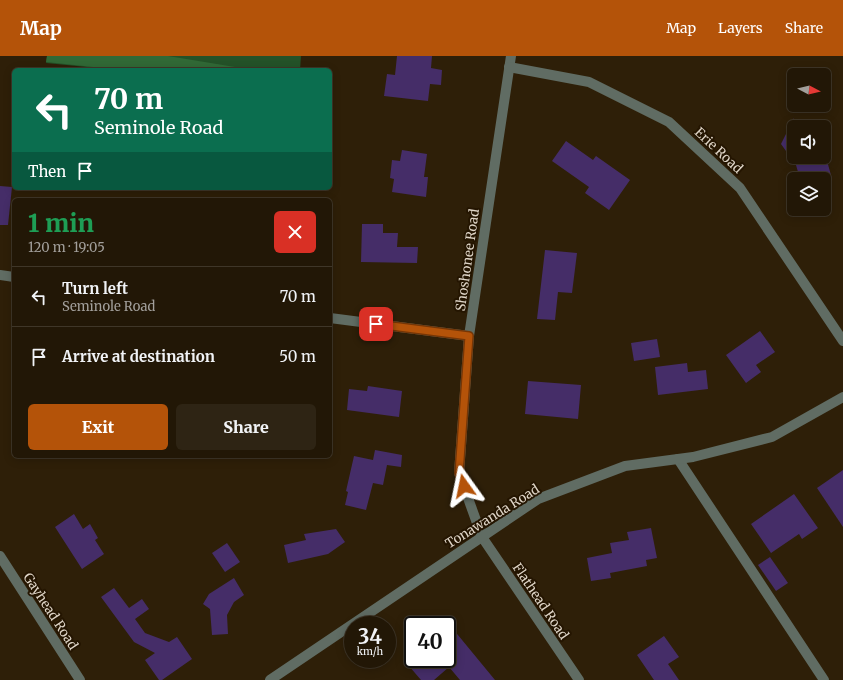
<!DOCTYPE html>
<html lang="en">
<head>
<meta charset="utf-8">
<style>
	body { margin:0; font-family:Merriweather,serif; background:#2e2414; color:#f1f3f6; height:100vh; display:flex; flex-direction:column; font-size:15px; white-space:nowrap }
	* { box-sizing:border-box; margin:0 }
	p { font-size:13px; color:#a29f9b }
	.icon { flex:none; width:22px; height:22px; fill:none; stroke:currentColor; stroke-width:2; stroke-linecap:round; stroke-linejoin:round }
	.map { position:relative; flex:1; overflow:hidden }
	.details { position:absolute; left:12px; top:142px; width:320px; height:260px; display:flex; flex-direction:column; background:#221706; border-radius:6px; box-shadow:0 2px 10px #0003,0 0 0 1px #3f3628 }
	.details>* { flex:none }
	.guide { position:absolute; left:12px; top:12px; width:320px; height:122px; border-radius:6px; box-shadow:0 2px 10px #0003,0 0 0 1px #3f3628; background:#0b6e4f; color:#fff; overflow:hidden }
	.needle { width:26px; rotate:97deg }
	.controls { position:absolute; left:787px; top:12px; display:grid; gap:8px }
	.controls a { display:grid; place-items:center; width:44px; height:44px; border-radius:6px; background:#221706; box-shadow:0 2px 10px #0003,0 0 0 1px #3f3628; font-size:20px }
	.speed { position:absolute; left:344px; top:560px; display:flex; gap:8px; font-size:20px; font-weight:700; text-align:center }
	.speed>* { display:grid; place-content:center; width:52px; height:52px; border-radius:50%; background:#221706; box-shadow:0 2px 10px #0003,0 0 0 1px #3f3628; line-height:1 }
	.speed small { font-size:10px; font-weight:400 }
	.speed .limit { border:2px solid #111; border-radius:6px; background:#fff; color:#111 }
	.pin { position:absolute; display:grid; place-items:center; width:34px; height:34px; color:#fff; margin:-17px; border-radius:8px; box-shadow:0 2px 6px #0006 }
	.me { position:absolute; width:44px; margin:-22px; rotate:348deg; stroke-linejoin:round; filter:drop-shadow(0 0 3px #0008) }
	.turn { display:flex; align-items:center; gap:14px; height:84px; padding:0 16px; font-size:18px }
	.turn .icon { width:52px; height:52px; stroke-width:2.5 }
	.turn b { display:block; font-size:28px; line-height:34px }
	.then { display:flex; align-items:center; height:38px; padding:0 16px; background:#0003; gap:8px; font-size:15px }
	.round { display:grid; place-items:center; flex:none; width:42px; height:42px; border-radius:6px; background:#2e2414 }
	.head { display:flex; align-items:center; justify-content:space-between; height:68px; padding:0 16px }
	h1 { font-size:24px; font-weight:800; line-height:30px; color:#1e9e55 }
	.button { display:flex; gap:8px; margin-top:auto; padding:8px 16px }
	.button a { flex:1; height:46px; border-radius:6px; background:#b45309; color:#fff; font-size:16px; font-weight:800; line-height:46px; text-align:center }
	.button a+a { background:#2e2414; color:#f1f3f6 }
	ul { padding:0; list-style:none }
	li { display:flex; align-items:center; gap:12px; height:60px; padding:0 16px; border-top:1px solid #3f3628 }
	li div { flex:1 }
	li b { display:block; font-size:15px }
	li em { font-style:normal }
	header { display:flex; align-items:center; gap:24px; box-sizing:border-box; height:56px; padding:0 20px; background:#b45309; color:#fff }
	header strong { font-size:19px }
	nav { display:flex; gap:22px; margin-inline-start:auto; font-size:14px }
	.map>svg:first-child { display:block }
	.green { fill:#245228 }
	.forest { fill:#316936 }
	.building { fill:#452d68 }
	.lines { fill:none; stroke-linecap:round; stroke-linejoin:round }
	.minor { stroke:#606c63; stroke-width:10 }
	.route-casing { stroke:#753606; stroke-width:10 }
	.route { stroke:#b45309; stroke-width:7 }
	.labels { text-anchor:middle; stroke-width:4; stroke-linejoin:round; paint-order:stroke }
	.street-label { font-size:13px; fill:#dfd5c7; stroke:#241501 }
</style>
</head>
<body>
<header>
<strong>Map</strong>
<nav><a>Map</a><a>Layers</a><a>Share</a></nav>
</header>
<div class="map">
<svg width="843" height="624" viewBox="0 0 843 624">
	<rect width="100%" height="100%" fill="#2e1f08"/>
	<path class="green" d="M47,0h254l-1,14h-183l-71,-7z"/>
	<path class="forest" d="M47,0h121l67,11 -1,3h-113l-75,-8z"/>
	<g class="building">
		<path d="M397,0h35l-1,12 11,2 -1,15 -11,-1 -2,17 -44,-5 3,-22 8,1z"/>
		<path d="M794,62v39h32l6,22h-32l-4,-14 -15,-21z"/>
		<path d="M566,85l27,19 3,-4 34,24 -21,30 -24,-17 4,-6 -37,-26z"/>
		<path d="M402,94l25,4 -3,23h4l-2,20 -34,-5 2,-13 -4,-1 2,-18 8,1z"/>
		<path d="M0,130l12,1 -4,38h-8z"/>
		<path d="M362,168h21v9h15l-1,14h21l-1,16 -56,-1z"/>
		<path d="M545,194l32,3 -5,40 -14,-1 -3,28 -18,-1z"/>
		<path d="M760,275l15,21 -19,13 5,7 -15,11 -20,-28z"/>
		<path d="M657,283l3,18 -26,4 -3,-18z"/>
		<path d="M687,307l1,9 18,-2 2,19 -50,6 -3,-28z"/>
		<path d="M528,325l53,4 -3,34 -53,-5z"/>
		<path d="M368,330l34,5 -3,26 -52,-7 2,-21 18,2z"/>
		<path d="M375,394l27,5 -1,12 -14,-2 -4,20 -10,-2 -7,27 -21,-5 3,-13 -2,-1 8,-35 19,4z"/>
		<path d="M843,414v57l-26,-39z"/>
		<path d="M794,438l24,34 -16,11 -3,-5 -28,19 -20,-29z"/>
		<path d="M74,458l9,15 7,-5 8,14 -3,2 9,14 -22,15 -27,-42z"/>
		<path d="M651,472l6,30 -11,2 1,6 -37,7 1,5 -20,3 -4,-23 25,-5 -2,-10 19,-3 -2,-8z"/>
		<path d="M336,473l9,13 -17,12 -40,9 -4,-18 22,-5 -2,-6z"/>
		<path d="M227,487l13,19 -15,10 -13,-19z"/>
		<path d="M770,501l18,26 -12,8 -18,-26z"/>
		<path d="M234,522l10,17 -10,7 -7,13 1,19 -16,1 -2,-26 -7,-5 6,-10z"/>
		<path d="M114,532l15,20 13,-9 7,10 -14,10 10,14 24,9 8,-5 15,22 -30,21h-3l-14,-20 10,-7 -21,-11 -33,-45z"/>
		<path d="M453,573l42,51h-35l-11,-13 -15,13h-13l-12,-14 8,-7h30v-25z"/>
		<path d="M664,580l15,21 -11,7 11,16h-25l-17,-25z"/>
	</g>
	<g class="lines">
		<g class="minor">
			<path d="M511,0l-42,280 -10,137 23,64 97,143"/>
			<path d="M509,11l80,15 80,40 71,66 103,153"/>
			<path d="M0,219l14,2"/>
			<path d="M330,262l139,18"/>
			<path d="M678,403l146,221"/>
			<path d="M0,500l80,124"/>
			<path d="M270,624l268,-181 87,-33 68,-9 79,-20 71,-40"/>
		</g>
	</g>
	<g class="lines">
		<g class="route-casing">
			<path id="route" d="M376,268l93,12 -10,137 5,13"/>
		</g>
		<use href="#route" class="route"/>
	</g>
	<g class="labels">
		<g class="street-label">
			<text transform="translate(719 94) rotate(43)" y="5">Erie Road</text>
			<text transform="translate(467 204) rotate(-82)" y="5">Shoshonee Road</text>
			<text transform="translate(492 460) rotate(-32)" y="5">Tonawanda Road</text>
			<text transform="translate(541 545) rotate(56)" y="5">Flathead Road</text>
			<text transform="translate(51 555) rotate(57)" y="5">Gayhead Road</text>
		</g>
	</g>
</svg>
<div class="controls">
<a><svg class="needle" viewBox="-14 -14 28 28"><path d="M0-13l5 13h-10z" fill="#e53935"/><path d="M0 13l5-13h-10z" fill="#a29f9b"/></svg></a>
<a><svg class="icon" aria-label="sound" viewBox="0 0 24 24"><path d="M4 9h4l5-4v14l-5-4H4zM17 9q2 3 0 6"/></svg></a>
<a><svg class="icon" aria-label="layers" viewBox="0 0 24 24"><path d="M12 4l9 5-9 5-9-5zM3 14l9 5 9-5"/></svg></a>
</div>
<div class="speed"><div>34<small>km/h</small></div><div class="limit">40</div></div>
<div class="pin" style="left:376px;top:268px;background:#d93025"><svg class="icon" aria-label="arrive" viewBox="0 0 24 24"><path d="M6 21V4h12l-3 4 3 4H6"/></svg></div>
<svg class="me" style="left:464px;top:430px" viewBox="-20 -20 40 40"><path d="M0-17L14 15 0 8-14 15z" fill="#b45309" stroke="#fff" stroke-width="4"/></svg>
<div class="guide">
<div class="turn"><svg class="icon" aria-label="left" viewBox="0 0 24 24"><path d="M17 20v-9H6M10 6l-5 5 5 5"/></svg><div><b>70 m</b>Seminole Road</div></div>
<div class="then">Then<svg class="icon" aria-label="arrive" viewBox="0 0 24 24"><path d="M6 21V4h12l-3 4 3 4H6"/></svg></div>
</div>
<section class="details">
<div class="head"><div><h1>1 min</h1><p>120 m · 19:05</p></div><a class="round" style="background:#d93025;color:#fff"><svg class="icon" aria-label="close" viewBox="0 0 24 24"><path d="M6 6l12 12M18 6L6 18"/></svg></a></div>
<ul>
<li><svg class="icon" aria-label="left" viewBox="0 0 24 24"><path d="M17 20v-9H6M10 6l-5 5 5 5"/></svg><div><b>Turn left</b><p>Seminole Road</p></div><em>70 m</em></li>
<li><svg class="icon" aria-label="arrive" viewBox="0 0 24 24"><path d="M6 21V4h12l-3 4 3 4H6"/></svg><div><b>Arrive at destination</b></div><em>50 m</em></li>
</ul>
<div class="button"><a>Exit</a><a>Share</a></div>
</section>
</div>
</body>
</html>
